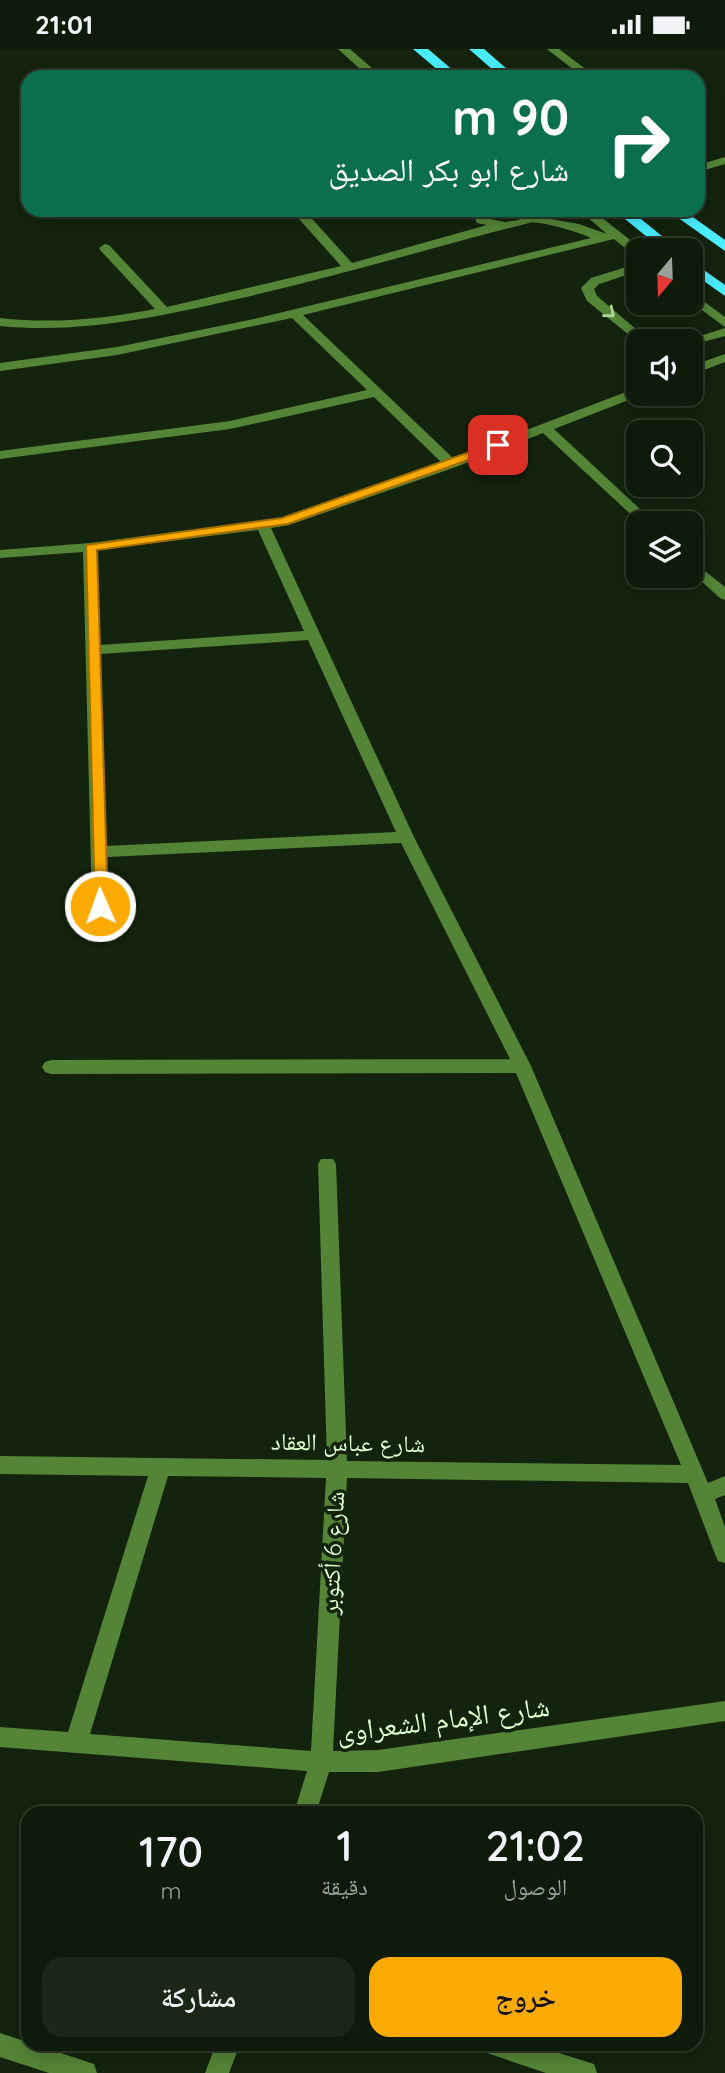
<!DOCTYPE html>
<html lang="ar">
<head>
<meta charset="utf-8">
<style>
	body { margin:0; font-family:Quicksand,"Noto Naskh Arabic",sans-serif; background:#1c2718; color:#f1f3f6; direction:rtl; height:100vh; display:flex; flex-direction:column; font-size:26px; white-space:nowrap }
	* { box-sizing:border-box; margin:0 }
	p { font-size:23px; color:#9ba19c }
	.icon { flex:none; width:38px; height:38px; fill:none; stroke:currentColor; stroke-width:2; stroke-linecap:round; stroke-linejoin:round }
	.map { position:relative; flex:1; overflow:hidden; direction:ltr }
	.side { position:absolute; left:21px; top:1757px; width:682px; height:245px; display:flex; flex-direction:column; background:#0e1a0a; border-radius:21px; box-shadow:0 4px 18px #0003,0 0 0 2px #2e382b; direction:rtl }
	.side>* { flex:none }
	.banner { position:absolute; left:21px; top:21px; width:684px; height:147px; border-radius:21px; box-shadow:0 4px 18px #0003,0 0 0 2px #2e382b; direction:rtl; background:#0b6e4f; color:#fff; overflow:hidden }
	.needle { width:46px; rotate:199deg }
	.controls { position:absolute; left:626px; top:189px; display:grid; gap:14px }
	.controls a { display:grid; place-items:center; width:77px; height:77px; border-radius:14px; background:#0e1a0a; box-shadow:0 4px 18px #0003,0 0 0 2px #2e382b; font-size:35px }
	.pin { position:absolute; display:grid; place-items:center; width:60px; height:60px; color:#fff; margin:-30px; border-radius:14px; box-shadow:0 4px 10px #0006 }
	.me { position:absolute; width:77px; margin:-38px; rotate:358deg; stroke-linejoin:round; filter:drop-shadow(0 0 5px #0008) }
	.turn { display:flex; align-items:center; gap:24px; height:147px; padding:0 21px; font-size:32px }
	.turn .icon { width:91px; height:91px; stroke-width:2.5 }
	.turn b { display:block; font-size:49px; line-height:60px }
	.eta { display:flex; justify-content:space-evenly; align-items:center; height:119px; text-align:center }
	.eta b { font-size:42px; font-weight:600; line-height:49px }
	.action { display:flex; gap:14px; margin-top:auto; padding:14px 21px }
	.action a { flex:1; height:80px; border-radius:21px; background:#faaa00; color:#111; font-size:28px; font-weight:600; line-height:80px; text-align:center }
	.action a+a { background:#1c2718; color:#f1f3f6 }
	.status { display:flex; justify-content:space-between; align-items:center; height:49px; padding:0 35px; background:#0e1a0a; direction:ltr }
	.status svg { height:19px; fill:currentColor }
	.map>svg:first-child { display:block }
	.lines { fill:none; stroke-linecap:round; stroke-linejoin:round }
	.minor { fill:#548436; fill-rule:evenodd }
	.highway { fill:#4aedff; fill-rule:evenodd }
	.oneway { stroke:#aed499 }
	.route { fill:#faaa00; stroke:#a26e00; stroke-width:2 }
	.labels { text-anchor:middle; stroke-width:7; stroke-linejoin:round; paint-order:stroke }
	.street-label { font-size:24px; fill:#deffcf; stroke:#13230d }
	.near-street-label { font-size:28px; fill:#deffcf; stroke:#13230d }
</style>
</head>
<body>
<div class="status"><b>21:01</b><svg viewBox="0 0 49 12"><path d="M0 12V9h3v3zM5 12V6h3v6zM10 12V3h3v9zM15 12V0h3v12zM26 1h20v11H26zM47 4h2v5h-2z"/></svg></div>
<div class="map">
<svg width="725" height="2024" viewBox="0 0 725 2024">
	<rect width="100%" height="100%" fill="#13230d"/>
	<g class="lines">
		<g class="minor">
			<path d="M338,0h12l32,28h-13z"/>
			<path d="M547,0h12l37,28h-13z"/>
			<path d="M725,108v7l-27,8v-7z"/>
			<path d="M291,161h13l48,53 135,-38 -10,-2 -6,-13h12l3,8 19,4 14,-2 7,-10h10l-3,6 46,8 28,10 -28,-24h13l51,40h-4v7l-4,-1 -21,-17 -311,76 150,143 186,-71v7h5l-90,35 101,94h-15l-97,-90 -87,34 -167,58 -18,3 143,309 117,229 177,417 17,-7v19l-10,4 10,28v36l-7,-2 -3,-7 -27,-71 -341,-5 -14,273 45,-1 347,-49v20l-347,51h-49l-13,41h-22l13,-42 -307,-24v-20l68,5 80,-256 -148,-2v-18l327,4 -9,-296 3,-5h12l3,5 11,297 334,4 -165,-392 -465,1 -6,-2 -3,-5 3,-5 6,-2 459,-1 -109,-216 -294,14 1,49 -2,4h-12l-2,-4 -9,-354 -83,6v-8l90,-7 192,-25 160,-55 -68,-66 -144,32 -230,30v-8l230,-30 137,-31 -75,-72 -175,37 -117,16v-8l117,-16 137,-28 337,-81c-10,-5 -52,-18 -62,-15 -95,24 -194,54 -292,76 -79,18 -156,35 -237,27v-8c53,6 103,1 155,-9l-54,-58 -2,-3 6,-4 4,1 58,62 174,-41zM258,481l46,101 -204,14 -3,-95zM308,591l88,192 -290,14 -6,-192zM168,1427l158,2 -15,273 -221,-17z"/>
			<path d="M639,214v8l-40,13 -5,5 3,7 53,45 -11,2 -52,-42 -6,-13 10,-10z"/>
			<path d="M691,243l34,25v10l-34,-25z"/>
			<path d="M725,279v8l-34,9v-4h-6z"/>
			<path d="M725,305v8l-34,13v-9z"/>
			<path d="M691,511l34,27v13l-5,-2 -29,-26z"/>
			<path d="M0,1984l85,28 9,3 3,9h-48l-49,-16z"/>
			<path d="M216,1995h24l-11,29h-24z"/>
			<path d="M480,1995h50l64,20 3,9h-51l-62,-21z"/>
		</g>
		<g class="highway">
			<path d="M413,0h15l33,28h-15z"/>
			<path d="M469,0h15l32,28h-15z"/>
			<path d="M614,161h16l49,40h-16z"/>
			<path d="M667,161h16l42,30v11z"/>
			<path d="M691,212l34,24v11l-34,-24z"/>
		</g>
	</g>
	<defs><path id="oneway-chevron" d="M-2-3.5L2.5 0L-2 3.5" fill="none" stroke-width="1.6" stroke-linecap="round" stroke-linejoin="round" transform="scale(1.75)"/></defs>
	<use class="oneway" href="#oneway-chevron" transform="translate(610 264) rotate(39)"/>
	<path class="route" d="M498,393l4,1v5l-214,76 -191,26 11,356 -8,5 -5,-2 -9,-364 196,-27z"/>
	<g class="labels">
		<g class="street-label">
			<text transform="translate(348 1394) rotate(1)" y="8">شارع عباس العقاد</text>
			<text transform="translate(333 1504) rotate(-87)" y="8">شارع 6 أكتوبر</text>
		</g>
		<g class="near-street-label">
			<text transform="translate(443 1670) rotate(-7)" y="10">شارع الإمام الشعراوى</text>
		</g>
	</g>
</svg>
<div class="controls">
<a><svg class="needle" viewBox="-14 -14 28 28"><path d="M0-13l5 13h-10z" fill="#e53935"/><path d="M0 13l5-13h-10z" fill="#9ba19c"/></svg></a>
<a><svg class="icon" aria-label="sound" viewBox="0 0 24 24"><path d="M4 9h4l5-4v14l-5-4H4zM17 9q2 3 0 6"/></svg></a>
<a><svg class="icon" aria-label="search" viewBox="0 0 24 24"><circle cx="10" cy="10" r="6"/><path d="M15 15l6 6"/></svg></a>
<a><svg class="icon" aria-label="layers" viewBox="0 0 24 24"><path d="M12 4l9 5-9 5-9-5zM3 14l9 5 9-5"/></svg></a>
</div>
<div class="pin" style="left:498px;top:396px;background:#d93025"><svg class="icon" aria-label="arrive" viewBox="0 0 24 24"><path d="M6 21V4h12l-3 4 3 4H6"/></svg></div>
<svg class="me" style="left:100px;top:857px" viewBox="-20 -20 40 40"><circle r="17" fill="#faaa00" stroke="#fff" stroke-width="3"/><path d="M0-11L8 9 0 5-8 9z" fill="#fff"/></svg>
<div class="banner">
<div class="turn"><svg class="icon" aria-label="right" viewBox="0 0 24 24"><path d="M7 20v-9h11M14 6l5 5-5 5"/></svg><div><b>90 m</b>شارع ابو بكر الصديق</div></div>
</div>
<section class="side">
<div class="eta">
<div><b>21:02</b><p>الوصول</p></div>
<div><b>1</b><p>دقيقة</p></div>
<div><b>170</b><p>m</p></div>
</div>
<div class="action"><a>خروج</a><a>مشاركة</a></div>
</section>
</div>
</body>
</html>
